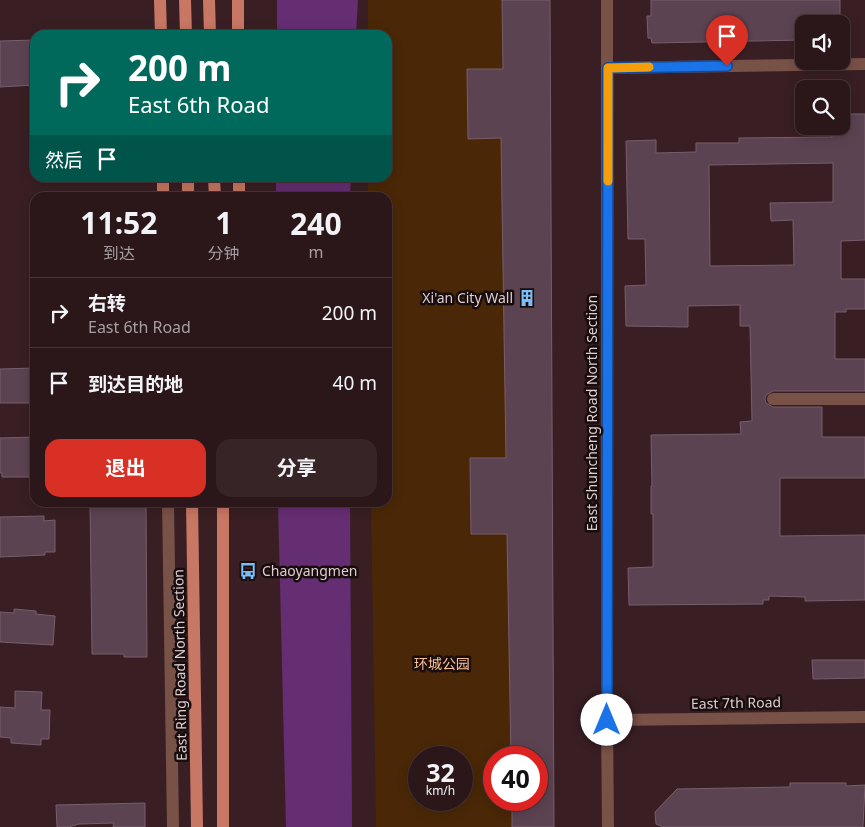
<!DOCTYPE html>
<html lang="zh">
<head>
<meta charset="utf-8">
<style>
	body { margin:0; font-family:"Noto Sans","Noto Sans SC",sans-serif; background:#372427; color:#f1f3f6; height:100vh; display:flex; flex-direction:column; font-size:19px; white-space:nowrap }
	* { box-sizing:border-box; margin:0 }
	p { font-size:16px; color:#a69fa2 }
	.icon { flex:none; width:28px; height:28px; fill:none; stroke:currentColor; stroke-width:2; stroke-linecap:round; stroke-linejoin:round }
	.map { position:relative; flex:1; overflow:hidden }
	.side { position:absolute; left:30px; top:192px; width:362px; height:315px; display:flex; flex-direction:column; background:#2b171a; border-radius:15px; box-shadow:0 2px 12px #0003,0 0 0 1px #473639 }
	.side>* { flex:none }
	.banner { position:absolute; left:30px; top:30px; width:362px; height:152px; border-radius:15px; box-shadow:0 2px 12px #0003,0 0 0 1px #473639; background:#00695c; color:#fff; overflow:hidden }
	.controls { position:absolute; left:795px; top:15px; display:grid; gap:10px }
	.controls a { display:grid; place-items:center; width:55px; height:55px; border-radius:10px; background:#2b171a; box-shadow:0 2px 12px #0003,0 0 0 1px #473639; font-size:25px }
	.speed { position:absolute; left:408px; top:746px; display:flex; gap:10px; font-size:25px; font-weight:700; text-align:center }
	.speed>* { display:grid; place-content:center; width:65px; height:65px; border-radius:50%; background:#2b171a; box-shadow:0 2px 12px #0003,0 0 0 1px #473639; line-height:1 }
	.speed small { font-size:12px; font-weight:400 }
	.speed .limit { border:8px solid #d22; background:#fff; color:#111 }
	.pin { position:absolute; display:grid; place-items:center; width:42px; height:42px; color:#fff; margin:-51px -21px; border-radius:50% 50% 50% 0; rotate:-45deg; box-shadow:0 0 5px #0007 }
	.pin .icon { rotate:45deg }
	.me { position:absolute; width:55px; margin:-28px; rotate:0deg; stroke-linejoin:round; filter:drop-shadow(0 0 4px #0008) }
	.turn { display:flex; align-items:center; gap:18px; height:105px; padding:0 15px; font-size:22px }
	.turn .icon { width:65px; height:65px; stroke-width:2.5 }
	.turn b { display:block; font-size:35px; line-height:42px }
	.then { display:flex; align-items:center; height:48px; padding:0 15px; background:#0003; gap:10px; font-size:19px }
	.eta { display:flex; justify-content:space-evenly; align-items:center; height:85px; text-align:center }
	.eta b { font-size:30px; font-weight:700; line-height:35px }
	.cta { display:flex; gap:10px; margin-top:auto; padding:10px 15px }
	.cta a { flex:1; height:58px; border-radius:15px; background:#d93025; color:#fff; font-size:20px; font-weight:700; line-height:58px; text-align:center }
	.cta a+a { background:#372427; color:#f1f3f6 }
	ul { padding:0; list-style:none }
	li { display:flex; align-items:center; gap:15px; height:70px; padding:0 15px; border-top:1px solid #473639 }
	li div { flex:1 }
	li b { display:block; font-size:19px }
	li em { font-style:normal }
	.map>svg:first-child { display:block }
	.green { fill:#4a2807; fill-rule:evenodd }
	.water { fill:#662e72 }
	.building { fill:#5c4351; stroke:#785e6c; fill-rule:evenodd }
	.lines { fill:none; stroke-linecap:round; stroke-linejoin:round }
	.minor { stroke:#785147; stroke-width:12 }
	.major { stroke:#c77763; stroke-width:12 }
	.route-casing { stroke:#114b97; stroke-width:12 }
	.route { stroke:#1a73e8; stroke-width:9 }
	.slow { stroke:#f59e0b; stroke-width:9 }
	.labels { text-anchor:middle; stroke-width:5; stroke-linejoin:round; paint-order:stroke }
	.poi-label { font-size:14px; fill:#dfcdcf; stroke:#180d0e; text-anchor:end }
	.street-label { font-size:14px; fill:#dfcdcf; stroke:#180d0e }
	.park-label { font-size:14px; fill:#fabe8f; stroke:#180d0e }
</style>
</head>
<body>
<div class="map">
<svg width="865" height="827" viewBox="0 0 865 827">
	<rect width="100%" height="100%" fill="#391f23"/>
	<path class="green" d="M368,0h134l1,69 -36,1 1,68h33l5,320 -36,1 1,75h36l4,223 -17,1v42h18v27h-136l-5,-324 17,-1v-304h-20v-20h20v-143h-20zM419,758h42v42h-42z"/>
	<g class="water">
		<path d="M277,0h81l-2,35h-79z"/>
		<path d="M276,178h75l-1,19h-74z"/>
		<path d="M278,503h72l2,324h-66z"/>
	</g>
	<g class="building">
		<path d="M502,0h48l4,827h-42v-27h24v-42h-25l-4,-224h-36l-1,-76h36l-5,-320 -33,1 -1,-70h36z"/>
		<path d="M651,0h189v24h-36v16l-152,3 -1,-5h-3l-1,-22h4z"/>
		<path d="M35,40v45l-35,2v-46z"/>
		<path d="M841,114h24v126l-24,1v38h24v30h-19v3h-11v47h30v32h-92l-7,4 -1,4 1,4 7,4h49v30h43v41h-85v58l85,-1v65l-60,1v-4l-36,-1v4h-6v4l-134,1 -1,-37 25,-1v-53h-2v-28h1l-1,-51 90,-1 -1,-12 12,-1 -2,-95h-10v-21l-52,1v21l-62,-1 -1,-40 21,-1 -1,-46h-17l-2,-98 30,-1v13l40,-1v-9h43v-5l93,-1v-11h9zM833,163v39l-63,1 1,18 22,-1 1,45 -84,1 -1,-101z"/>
		<path d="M35,368v35h-35v-34z"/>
		<path d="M35,437v40h-33v-4h-2v-35z"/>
		<path d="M90,502h56l1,155h-23v-3h-32z"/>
		<path d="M44,516v5l11,-1v32h-10v3l-45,2v-40z"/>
		<path d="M14,609l22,2v3l19,2 -2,29 -53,-3v-30l14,1z"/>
		<path d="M812,660h53v18l-52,1z"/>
		<path d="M15,691l27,1 -1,18h9l-1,29h-8v6l-30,-2v-5l-11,-1v-30l15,1z"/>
		<path d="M790,783h56v3l19,-1 -2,42h-200l-7,-3 -1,-12 22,-23 113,-2z"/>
		<path d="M145,803v24h-32l1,-4 -35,1 -10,3h-12l-1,-22z"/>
	</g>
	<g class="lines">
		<g class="minor">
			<path d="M607,0v720l1,107"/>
			<path d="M608,68l257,-4"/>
			<path d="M773,399h92"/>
			<path d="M168,502l5,325"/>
			<path d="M607,720l258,-3"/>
		</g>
		<g class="major">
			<path d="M160,0l1,35"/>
			<path d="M185,0l1,35"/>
			<path d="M209,0l1,35"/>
			<path d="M238,0v35"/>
			<path d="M163,178v20"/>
			<path d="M188,178v20"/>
			<path d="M214,178l1,20"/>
			<path d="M239,178v20"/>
			<path d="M192,502l5,325"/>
			<path d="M223,502v325"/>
		</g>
	</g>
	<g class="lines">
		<g class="route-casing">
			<path id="route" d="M607,720l1,-652 119,-2"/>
		</g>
		<use href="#route" class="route"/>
		<path class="slow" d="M608,181v-113l41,-1"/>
	</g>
	<defs>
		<g id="building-bare" transform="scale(1.35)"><path d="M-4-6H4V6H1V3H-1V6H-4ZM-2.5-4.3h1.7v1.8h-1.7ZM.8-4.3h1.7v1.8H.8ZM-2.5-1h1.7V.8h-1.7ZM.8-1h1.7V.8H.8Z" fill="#7abef8" stroke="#180d0e" stroke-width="2.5" paint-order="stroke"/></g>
		<g id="bus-bare" transform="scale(1.35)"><path d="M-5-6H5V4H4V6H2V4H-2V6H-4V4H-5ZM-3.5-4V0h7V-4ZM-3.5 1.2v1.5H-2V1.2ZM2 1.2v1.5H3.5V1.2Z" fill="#7abef8" stroke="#180d0e" stroke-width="2.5" paint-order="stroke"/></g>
	</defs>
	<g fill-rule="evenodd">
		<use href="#building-bare" x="527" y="298"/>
		<use href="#bus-bare" x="248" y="571"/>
	</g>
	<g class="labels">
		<g class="poi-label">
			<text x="513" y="303">Xi'an City Wall</text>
			<text x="262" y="576" text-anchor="start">Chaoyangmen</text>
		</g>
		<g class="street-label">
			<text transform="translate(592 413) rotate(-90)" y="5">East Shuncheng Road North Section</text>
			<text transform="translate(180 665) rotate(-91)" y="5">East Ring Road North Section</text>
			<text transform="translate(736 703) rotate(-1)" y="5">East 7th Road</text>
		</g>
		<g class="park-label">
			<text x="442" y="669">环城公园</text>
		</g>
	</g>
</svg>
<div class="controls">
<a><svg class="icon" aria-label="sound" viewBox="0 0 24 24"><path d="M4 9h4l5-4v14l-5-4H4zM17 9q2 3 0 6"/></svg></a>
<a><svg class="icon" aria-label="search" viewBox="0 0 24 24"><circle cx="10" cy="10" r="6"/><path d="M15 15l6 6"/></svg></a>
</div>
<div class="speed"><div>32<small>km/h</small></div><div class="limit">40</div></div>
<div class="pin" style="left:727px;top:66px;background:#d93025"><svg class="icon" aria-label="arrive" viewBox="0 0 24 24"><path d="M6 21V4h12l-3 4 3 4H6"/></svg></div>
<svg class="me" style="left:607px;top:720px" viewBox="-20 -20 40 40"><circle r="19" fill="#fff"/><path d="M0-13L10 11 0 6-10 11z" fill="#1a73e8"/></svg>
<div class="banner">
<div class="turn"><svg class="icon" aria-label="right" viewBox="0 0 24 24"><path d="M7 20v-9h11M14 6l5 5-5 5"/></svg><div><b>200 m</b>East 6th Road</div></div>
<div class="then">然后<svg class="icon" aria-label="arrive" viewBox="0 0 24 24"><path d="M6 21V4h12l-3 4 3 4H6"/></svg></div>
</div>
<section class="side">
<div class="eta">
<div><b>11:52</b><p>到达</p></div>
<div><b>1</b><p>分钟</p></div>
<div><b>240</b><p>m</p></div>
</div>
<ul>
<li><svg class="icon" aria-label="right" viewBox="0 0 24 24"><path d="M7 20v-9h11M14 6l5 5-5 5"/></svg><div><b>右转</b><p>East 6th Road</p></div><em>200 m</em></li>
<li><svg class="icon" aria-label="arrive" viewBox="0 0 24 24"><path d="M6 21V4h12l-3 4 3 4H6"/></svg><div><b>到达目的地</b></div><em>40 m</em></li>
</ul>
<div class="cta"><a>退出</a><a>分享</a></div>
</section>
</div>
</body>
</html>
